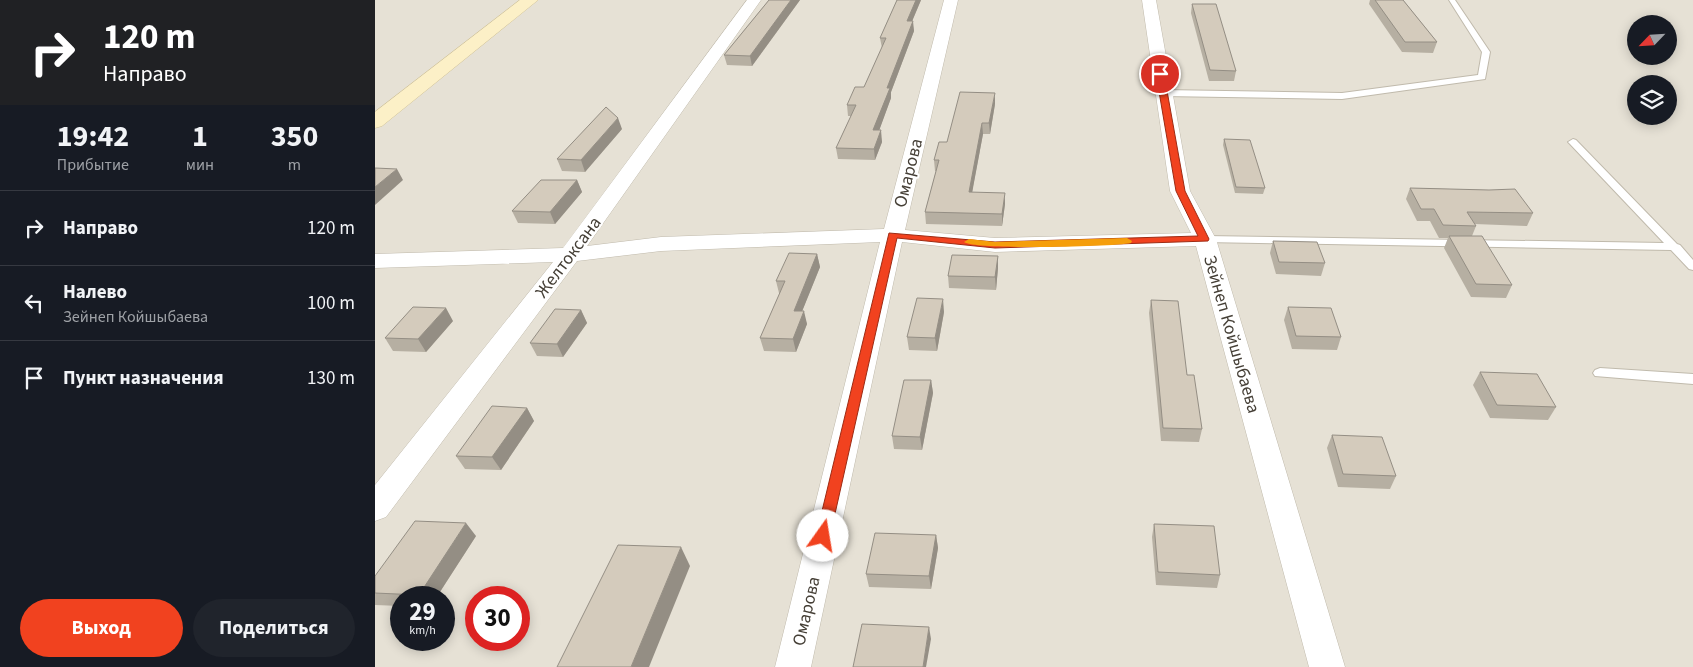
<!DOCTYPE html>
<html lang="ru">
<head>
<meta charset="utf-8">
<style>
	body { margin:0; font-family:"Source Sans 3",sans-serif; background:#20242c; color:#f1f3f6; height:100vh; display:flex; flex-direction:column; font-size:19px; white-space:nowrap }
	* { box-sizing:border-box; margin:0 }
	p { font-size:16px; color:#9ea1a6 }
	.icon { flex:none; width:28px; height:28px; fill:none; stroke:currentColor; stroke-width:2; stroke-linecap:round; stroke-linejoin:round }
	.map { position:relative; flex:1; overflow:hidden }
	.panel { display:flex; flex-direction:column; background:#171b24; width:375px }
	.panel>* { flex:none }
	.banner { background:#202124; color:#fff; overflow:hidden }
	.needle { width:32px; rotate:245deg }
	.buttons { position:absolute; left:1252px; top:15px; display:grid; gap:10px }
	.buttons a { display:grid; place-items:center; width:50px; height:50px; border-radius:50%; background:#171b24; box-shadow:0 2px 12px #0003; font-size:25px }
	.speed { position:absolute; left:15px; top:586px; display:flex; gap:10px; font-size:25px; font-weight:700; text-align:center }
	.speed>* { display:grid; place-content:center; width:65px; height:65px; border-radius:50%; background:#171b24; box-shadow:0 2px 12px #0003; line-height:1 }
	.speed small { font-size:12px; font-weight:400 }
	.speed .limit { border:8px solid #d22; background:#fff; color:#111 }
	.pin { position:absolute; display:grid; place-items:center; width:42px; height:42px; color:#fff; margin:-21px; border:2px solid #fff; border-radius:50%; box-shadow:0 1px 5px #0007 }
	.me { position:absolute; width:55px; margin:-28px; rotate:13deg; stroke-linejoin:round; filter:drop-shadow(0 0 4px #0008) }
	.turn { display:flex; align-items:center; gap:18px; height:105px; padding:0 20px; font-size:22px }
	.turn .icon { width:65px; height:65px; stroke-width:2.5 }
	.turn b { display:block; font-size:35px; line-height:42px }
	.eta { display:flex; justify-content:space-evenly; align-items:center; height:85px; text-align:center }
	.eta b { font-size:30px; font-weight:700; line-height:35px }
	.action { display:flex; gap:10px; margin-top:auto; padding:10px 20px }
	.action a { flex:1; height:58px; border-radius:30px; background:#f1421f; color:#fff; font-size:20px; font-weight:700; line-height:58px; text-align:center }
	.action a+a { background:#20242c; color:#f1f3f6 }
	ul { padding:0; list-style:none }
	li { display:flex; align-items:center; gap:15px; height:75px; padding:0 20px; border-top:1px solid #363941 }
	li div { flex:1 }
	li b { display:block; font-size:19px }
	li em { font-style:normal }
	main { display:flex; flex:1; min-height:0 }
	.map>svg:first-child { display:block }
	.residential { fill:#e6e1d5; fill-rule:evenodd }
	.lines { fill:none; stroke-linecap:round; stroke-linejoin:round }
	.lane-casing { stroke:#c0baac; stroke-width:2 }
	.street-casing { stroke:#c0baac; stroke-width:1 }
	.secondary-casing { stroke:#d1c398; stroke-width:1 }
	.lane { fill:#fff; fill-rule:evenodd }
	.street { fill:#fff; fill-rule:evenodd }
	.secondary { fill:#fcf0c7; fill-rule:evenodd }
	.wall { fill:#b6afa2 }
	.shaded-wall { fill:#948e84 }
	.building { fill:#d4cbbc; stroke:#948e84 }
	.route { fill:#f1421f; stroke:#9d2b14 }
	.slow { fill:#f59e0b }
	.labels { text-anchor:middle; stroke-width:4; stroke-linejoin:round; paint-order:stroke }
	.street-label { font-size:18px; fill:#453f36; stroke:#fff }
</style>
</head>
<body>
<main>
<section class="panel">
<div class="banner">
<div class="turn"><svg class="icon" aria-label="right" viewBox="0 0 24 24"><path d="M7 20v-9h11M14 6l5 5-5 5"/></svg><div><b>120 m</b>Направо</div></div>
</div>
<div class="eta">
<div><b>19:42</b><p>Прибытие</p></div>
<div><b>1</b><p>мин</p></div>
<div><b>350</b><p>m</p></div>
</div>
<ul>
<li><svg class="icon" aria-label="right" viewBox="0 0 24 24"><path d="M7 20v-9h11M14 6l5 5-5 5"/></svg><div><b>Направо</b></div><em>120 m</em></li>
<li><svg class="icon" aria-label="left" viewBox="0 0 24 24"><path d="M17 20v-9H6M10 6l-5 5 5 5"/></svg><div><b>Налево</b><p>Зейнеп Койшыбаева</p></div><em>100 m</em></li>
<li><svg class="icon" aria-label="arrive" viewBox="0 0 24 24"><path d="M6 21V4h12l-3 4 3 4H6"/></svg><div><b>Пункт назначения</b></div><em>130 m</em></li>
</ul>
<div class="action"><a>Выход</a><a>Поделиться</a></div>
</section>
<div class="map">
<svg width="1318" height="667" viewBox="0 0 1318 667">
	<rect width="100%" height="100%" fill="#f2efe6"/>
	<path class="residential" d="M0,0h1318v667h-1318zM1261,24h33v32h-33zM1261,84h33v32h-33zM26,598h43v42h-43zM101,598h43v42h-43z"/>
	<g class="lines">
		<g class="lane-casing">
			<g id="lane">
				<path d="M1074,0h6l35,52 -5,27 -143,20 -179,-3 -4,-3 4,-3 179,3 136,-18 4,-23z"/>
				<path d="M1198,139l3,1 101,104 3,1 13,15v10l-4,-1 -18,-19 -466,-8 -5,-3 5,-3 459,7 -94,-99 -2,-2z"/>
				<path d="M1225,368l93,6v10l-98,-8 -2,-3 2,-3z"/>
			</g>
		</g>
		<g class="street-casing">
			<path id="street" d="M372,0h14l-174,246 74,-9 223,-8 60,-229h14l-53,230 90,8 196,-5 -21,-42 -28,-191h14l34,191 26,48 129,428h-36l-113,-421 -201,6 -93,-10 -91,425h-36l105,-425 -219,9 -84,10 -191,256 -11,4v-36l178,-223 -178,6v-14l188,-6z"/>
		</g>
		<g class="secondary-casing">
			<path id="secondary" d="M145,0h18l-156,126 -7,2v-16z"/>
		</g>
		<use href="#lane" class="lane"/>
		<use href="#street" class="street"/>
		<use href="#secondary" class="secondary"/>
	</g>
	<g class="wall">
		<path d="M394,0h31l-48,66 -25,-1 -3,-10z"/>
		<path d="M522,0h24l-9,21 2,10 -23,61v6l-12,32 3,12 -7,18 -37,-1 -2,-11 15,-32h-3l-1,-11 17,-18 18,-39 -2,-10z"/>
		<path d="M995,0h33l34,42 -4,11 -31,-1 -33,-48z"/>
		<path d="M817,4l44,67 -2,10h-25l-18,-68z"/>
		<path d="M620,104l-5,30h-7l-11,58 33,12 -3,22 -76,-2 -1,-12 11,-41h-1l-1,-11 13,-18z"/>
		<path d="M247,129l-37,43 -23,-1 -5,-12z"/>
		<path d="M849,139l41,49 -2,6 -28,-1 -12,-48z"/>
		<path d="M202,180l5,12 -27,32 -37,-1 -6,-12z"/>
		<path d="M1035,188l79,2 44,23 -6,13 -52,-2 1,2 -4,10 40,49 -6,13 -35,-1 -27,-49 4,-10h-9l-9,-17h-13l-11,-22z"/>
		<path d="M898,241l52,22 -4,13 -45,-2 -6,-21z"/>
		<path d="M442,254l3,13 -18,44 5,13 -11,28 -32,-1 -4,-13 20,-45h-1l-3,-12z"/>
		<path d="M623,256v12l-2,22 -47,-2 -1,-12z"/>
		<path d="M776,300l51,129 -3,13 -38,-1 -12,-128z"/>
		<path d="M913,307l53,30 -4,13 -45,-1 -8,-29z"/>
		<path d="M206,310l6,13 -24,34 -26,-1 -7,-13z"/>
		<path d="M569,312l-7,39 -28,-1 -2,-13z"/>
		<path d="M78,321l-27,31 -33,-1 -8,-13z"/>
		<path d="M1105,372l76,35 -8,13 -58,-2 -17,-33z"/>
		<path d="M556,380l2,13 -11,57 -28,-1 -2,-13z"/>
		<path d="M152,408l7,13 -33,49 -36,-1 -9,-13z"/>
		<path d="M957,435l64,41 -6,13 -52,-2 -11,-39z"/>
		<path d="M779,524l66,51 -3,13 -61,-3 -4,-48z"/>
		<path d="M561,535l2,13 -7,41 -62,-2 -3,-13z"/>
		<path d="M101,536l-40,62h-35v8l-26,-1v-29z"/>
	</g>
	<g class="shaded-wall">
		<path d="M416,0h9l-48,66 -2,-10z"/>
		<path d="M541,0h5l-13,31 -1,-10z"/>
		<path d="M538,21l1,10 -23,61v6l-16,44 -2,-12 14,-42z"/>
		<path d="M620,93v11l-5,30 -1,-11z"/>
		<path d="M243,118l4,11 -37,43 -4,-12z"/>
		<path d="M607,123l1,11 -13,70 -1,-12z"/>
		<path d="M506,130l1,12 -7,18 -1,-11z"/>
		<path d="M22,169l6,11 -28,25v-18z"/>
		<path d="M202,180l5,12 -27,32 -5,-12z"/>
		<path d="M630,193v11l-3,22v-12z"/>
		<path d="M442,254l3,13 -23,57 -3,-13z"/>
		<path d="M623,256v12l-2,22 -1,-13z"/>
		<path d="M568,299l1,13 -7,39 -2,-13z"/>
		<path d="M71,308l7,13 -27,31 -8,-13z"/>
		<path d="M206,310l6,13 -24,34 -6,-13z"/>
		<path d="M429,311l3,13 -11,28 -3,-13z"/>
		<path d="M556,380l2,13 -11,57 -2,-13z"/>
		<path d="M152,408l7,13 -33,49 -9,-13z"/>
		<path d="M91,523l10,13 -40,62h-15l-2,-3z"/>
		<path d="M561,535l2,13 -7,41 -2,-13z"/>
		<path d="M306,547l9,19 -41,101h-18z"/>
		<path d="M554,627l2,12 -5,28h-3z"/>
	</g>
	<g class="building">
		<path d="M394,0h22l-41,56 -26,-1z"/>
		<path d="M522,0h19l-9,21h6l-26,67h3l-17,42h8l-7,19 -38,-1 20,-43h-9l8,-18h9l22,-49h-6z"/>
		<path d="M1000,0h28l34,42h-32z"/>
		<path d="M817,4h24l20,67 -26,-1z"/>
		<path d="M585,92l35,1 -6,30h-7l-13,69 36,1 -3,21 -77,-2 14,-52h-5l5,-18h8z"/>
		<path d="M231,107l12,11 -37,42 -24,-1z"/>
		<path d="M849,139l26,1 15,48 -29,-1z"/>
		<path d="M0,168l22,1 -22,18z"/>
		<path d="M166,180h36l-27,32 -38,-1z"/>
		<path d="M1035,188l79,2 26,-1 18,24 -66,-1 9,14 -33,-1 -9,-16h-13z"/>
		<path d="M1074,236h33l30,49 -36,-1z"/>
		<path d="M898,241l44,1 8,21 -46,-1z"/>
		<path d="M414,253l28,1 -23,57h10l-11,28 -33,-1 25,-57h-9z"/>
		<path d="M577,255l46,1 -3,21 -47,-1z"/>
		<path d="M542,298l26,1 -8,39 -28,-1z"/>
		<path d="M776,300l27,1 9,74h7l8,54 -39,-1z"/>
		<path d="M38,307l33,1 -28,31 -33,-1z"/>
		<path d="M913,307l43,1 10,29 -45,-1z"/>
		<path d="M180,309l26,1 -24,34 -27,-1z"/>
		<path d="M1105,372l57,2 19,33 -59,-2z"/>
		<path d="M529,380h27l-11,57 -28,-1z"/>
		<path d="M117,406l35,2 -35,49 -36,-1z"/>
		<path d="M957,435l50,2 14,39 -53,-2z"/>
		<path d="M40,521l51,2 -47,72 -44,-2v-17z"/>
		<path d="M779,524l60,2 6,49 -62,-3z"/>
		<path d="M500,533l61,2 -7,41 -63,-2z"/>
		<path d="M243,545l63,2 -50,120h-74z"/>
		<path d="M487,624l67,3 -6,40h-70z"/>
	</g>
	<path class="route" d="M785,72l4,2 21,117 24,48 -1,2 -213,7 -98,-10 -67,298 -2,4 -5,2 -5,-2 -2,-4 73,-303 106,9 203,-6 -22,-45 -20,-117z"/>
	<path class="slow" d="M752,238l5,3 -1,2c-19,4 -158,7 -167,-1l5,-3 26,3z"/>
	<g class="labels">
		<g class="street-label">
			<text transform="translate(533 173) rotate(-76)" y="6">Омарова</text>
			<text transform="translate(193 257) rotate(-53)" y="6">Желтоксана</text>
			<text transform="translate(857 334) rotate(74)" y="6">Зейнеп Койшыбаева</text>
			<text transform="translate(431 611) rotate(-77)" y="6">Омарова</text>
		</g>
	</g>
</svg>
<div class="buttons">
<a><svg class="needle" viewBox="-14 -14 28 28"><path d="M0-13l5 13h-10z" fill="#e53935"/><path d="M0 13l5-13h-10z" fill="#9ea1a6"/></svg></a>
<a><svg class="icon" aria-label="layers" viewBox="0 0 24 24"><path d="M12 4l9 5-9 5-9-5zM3 14l9 5 9-5"/></svg></a>
</div>
<div class="speed"><div>29<small>km/h</small></div><div class="limit">30</div></div>
<div class="pin" style="left:785px;top:74px;background:#d93025"><svg class="icon" aria-label="arrive" viewBox="0 0 24 24"><path d="M6 21V4h12l-3 4 3 4H6"/></svg></div>
<svg class="me" style="left:448px;top:536px" viewBox="-20 -20 40 40"><circle r="19" fill="#fff"/><path d="M0-13L10 11 0 6-10 11z" fill="#f1421f"/></svg>
</div>
</main>
</body>
</html>
